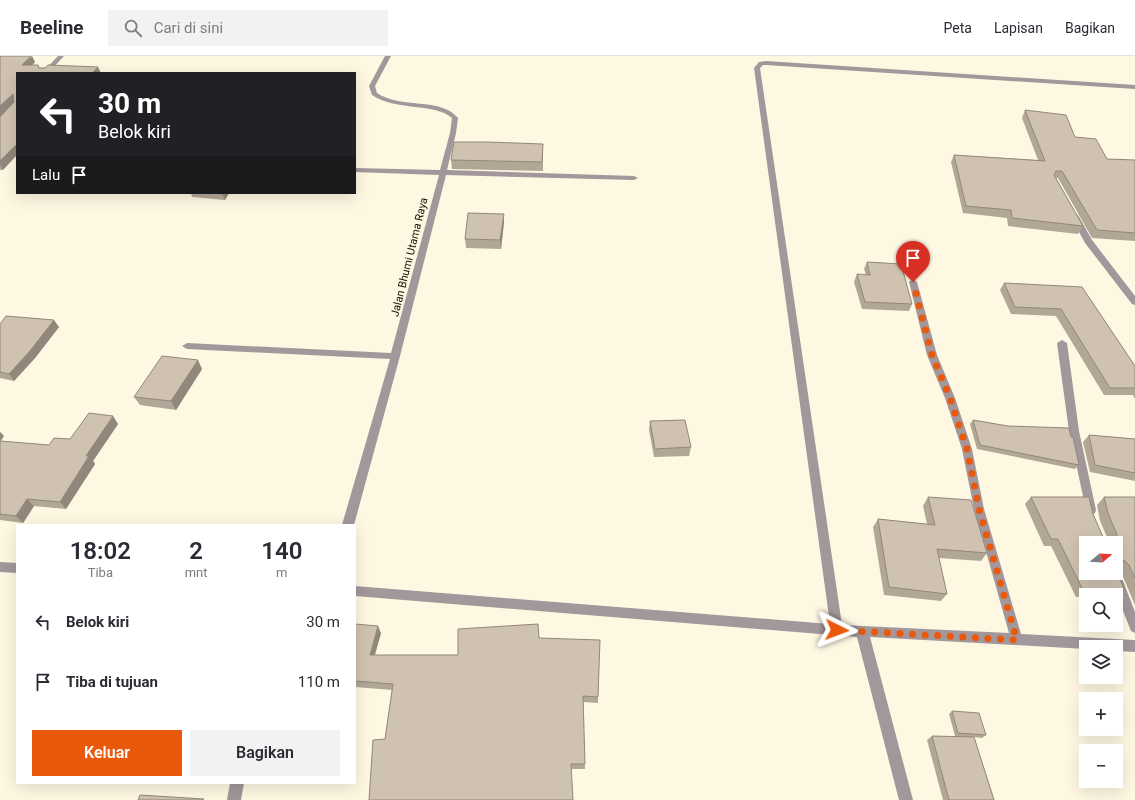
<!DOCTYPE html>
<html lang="id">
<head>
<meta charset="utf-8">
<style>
	body { margin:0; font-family:Roboto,sans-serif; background:#f2f2f3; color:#2b2b33; height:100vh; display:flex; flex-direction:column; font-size:15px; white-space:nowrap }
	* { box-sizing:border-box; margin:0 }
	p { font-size:13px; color:#7c7c81 }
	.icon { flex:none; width:22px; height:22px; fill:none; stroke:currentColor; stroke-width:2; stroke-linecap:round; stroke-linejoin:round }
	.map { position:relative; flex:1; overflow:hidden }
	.sheet { position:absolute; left:16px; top:468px; width:340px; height:260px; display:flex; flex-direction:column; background:#fff; border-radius:0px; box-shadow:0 4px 16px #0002 }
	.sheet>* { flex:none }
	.guide { position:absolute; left:16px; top:16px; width:340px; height:122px; border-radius:0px; box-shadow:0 4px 16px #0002; background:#202124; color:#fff; overflow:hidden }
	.needle { width:26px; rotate:72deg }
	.buttons { position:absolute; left:1079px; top:480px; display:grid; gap:8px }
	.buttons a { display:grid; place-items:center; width:44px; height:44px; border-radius:0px; background:#fff; box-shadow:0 4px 16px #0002; font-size:20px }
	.pin { position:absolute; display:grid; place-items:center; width:34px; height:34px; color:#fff; margin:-41px -17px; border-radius:50% 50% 50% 0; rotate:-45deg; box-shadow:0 0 4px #0007 }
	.pin .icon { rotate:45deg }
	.me { position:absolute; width:44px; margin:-22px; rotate:93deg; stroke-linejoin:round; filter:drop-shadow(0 0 3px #0008) }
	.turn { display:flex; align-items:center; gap:14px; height:84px; padding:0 16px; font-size:18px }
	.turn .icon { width:52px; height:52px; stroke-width:2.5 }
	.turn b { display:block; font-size:28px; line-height:34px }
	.then { display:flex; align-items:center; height:38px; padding:0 16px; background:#0003; gap:8px; font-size:15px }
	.eta { display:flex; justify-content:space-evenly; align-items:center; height:68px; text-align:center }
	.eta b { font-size:24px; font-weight:600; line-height:28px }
	.button { display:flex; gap:8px; margin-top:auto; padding:8px 16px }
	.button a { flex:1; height:46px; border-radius:0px; background:#ea580c; color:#fff; font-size:16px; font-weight:600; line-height:46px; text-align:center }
	.button a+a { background:#f2f2f3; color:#2b2b33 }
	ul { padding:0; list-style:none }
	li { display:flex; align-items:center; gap:12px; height:60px; padding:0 16px }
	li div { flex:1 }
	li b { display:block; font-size:15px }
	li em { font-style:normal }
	header { display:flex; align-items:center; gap:24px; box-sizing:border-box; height:56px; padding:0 20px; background:#fff; border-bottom:1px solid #e1e1e2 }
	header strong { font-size:19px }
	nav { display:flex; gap:22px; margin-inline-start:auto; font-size:14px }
	.search { width:280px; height:36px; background:#f2f2f3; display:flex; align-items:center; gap:10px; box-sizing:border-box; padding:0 14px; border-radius:0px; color:#7c7c81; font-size:15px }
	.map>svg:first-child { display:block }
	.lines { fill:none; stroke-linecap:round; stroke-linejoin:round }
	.minor { fill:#a2979a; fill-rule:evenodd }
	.wall { fill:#b2a797 }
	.shaded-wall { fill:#91887b }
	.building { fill:#cfc2b0; stroke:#91887b }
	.route { stroke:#ea580c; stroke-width:7; stroke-dasharray:0 12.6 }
	.labels { text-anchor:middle; stroke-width:3.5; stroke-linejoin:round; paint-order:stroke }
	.street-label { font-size:11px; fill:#14120a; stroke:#fef7e2 }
</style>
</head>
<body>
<header>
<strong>Beeline</strong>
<div class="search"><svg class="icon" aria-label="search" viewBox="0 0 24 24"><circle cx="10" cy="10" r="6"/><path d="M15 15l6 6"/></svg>Cari di sini</div>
<nav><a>Peta</a><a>Lapisan</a><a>Bagikan</a></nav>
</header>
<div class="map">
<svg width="1135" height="744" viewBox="0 0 1135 744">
	<rect width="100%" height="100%" fill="#fef7e2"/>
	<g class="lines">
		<g class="minor">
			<path d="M58,0h6l-16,17h-6z"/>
			<path d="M385,0h6l-16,30 2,7c23,16 64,4 81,25l-2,15 -9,37 187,6 4,2 -4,2 -188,-5 -46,181 -46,169h-12l48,-166 -203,-10 -5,-3 5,-3 204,10 48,-178 -84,-3v-4l85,2 10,-37 2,-15c-16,-15 -57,-7 -80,-23l-3,-9z"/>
			<path d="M766,5l369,24v4l-369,-24h-3l-3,3 82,557 167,8 -35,-124 -12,-60 -17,-51 -18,-43 -18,-73 4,-3 4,3 20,73 18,43 17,51 12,60 37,125 114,6v12l-19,-1v-4h-30v2l-216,-12 43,163h-14l-42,-163 -502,-41v-10l475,38 -76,-556 5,-6z"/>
			<path d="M1072,159h6l14,25 43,56v9l-3,-1 -47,-61 -14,-26z"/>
			<path d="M1062,284l5,3 12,88 17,79 -1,3 -4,2 -4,-2 -1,-3 -17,-79 -12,-88z"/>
			<path d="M0,506l17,1v10l-17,-1z"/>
			<path d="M1116,513l4,4 15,39v21l-4,-2 -23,-58h8z"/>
			<path d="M230,727h14l-3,17h-14z"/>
		</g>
	</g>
	<g class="wall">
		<path d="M0,0l35,6 -3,3 8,3 58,-1 -81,6 -14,97h-3z"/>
		<path d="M1025,54l50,27 32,22 28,1v81l-43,-3 -34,-60h-2l27,48 -5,8 -70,-8 -1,-8 -44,-5 -12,-51 3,-7 84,5 -16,-42z"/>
		<path d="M543,97v18l-91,-2 -1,-9z"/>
		<path d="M191,137h38l-4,7 -33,-3z"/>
		<path d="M504,158v8l-3,27 -35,-1 -1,-9z"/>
		<path d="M867,206l45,42 -3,7 -47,-2 -8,-27 3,-8 9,1 -2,-6z"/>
		<path d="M1004,227l78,4 53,79v33l-2,-4h-29l-48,-79 -45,-2 -11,-24z"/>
		<path d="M0,268l59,3 -24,31 -21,23 -14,-3z"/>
		<path d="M202,313l-26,41 -36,-5 -6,-8z"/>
		<path d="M973,364l98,17 8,28 -4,4 -98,-20 -7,-25z"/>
		<path d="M650,365l41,26 -2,9 -35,1 -5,-27z"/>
		<path d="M118,368l-25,37 2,3 -29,45 -32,-3 -11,17 -23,-3v-88l4,4 -3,5 48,4 21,-6z"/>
		<path d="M1089,379l46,4v42l-45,-9 -7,-30z"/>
		<path d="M928,441l59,56 -6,8 -42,-3 8,36 -6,7 -57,-6 -11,-68 5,-8 49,5 -4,-18z"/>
		<path d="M1031,441l72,40h4l-7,-16 -3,-16 7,-8h31v108l-14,-33 -4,-3 -1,1v-27h-30l38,46 -8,7v-1h-30v2h-10l-25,-51h-7l-19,-42z"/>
		<path d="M355,568l26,9 -6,22h83l81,-17 59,59v6l-15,-1 2,67h-14l-186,-30 7,-49 -37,-3z"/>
		<path d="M952,655l34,24 -4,3 -8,-1 20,63h-51l-16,-60 5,-4 31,1 -8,-1 -6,-22z"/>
	</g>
	<g class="shaded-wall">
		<path d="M32,0l3,6 -9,9 -4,-6z"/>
		<path d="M98,11l3,6h-9z"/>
		<path d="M13,38l4,6 -17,17v-11z"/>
		<path d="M17,88v11l-14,15 -3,-5v-4z"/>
		<path d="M222,137h7l-4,7z"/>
		<path d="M504,158v8l-3,27 -1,-9z"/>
		<path d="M54,264l5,7 -24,31 -21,23 -5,-7z"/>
		<path d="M198,304l4,9 -26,41 -5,-9z"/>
		<path d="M113,360l5,8 -25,37 2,3 -29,45 -6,-7 26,-46z"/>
		<path d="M0,376l4,4 -4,5z"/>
		<path d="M27,443l7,7 -11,17 -7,-7z"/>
		<path d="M378,570l3,7 -8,28 -3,-6z"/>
	</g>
	<g class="building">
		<path d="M0,0h31l-9,9h16l1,3h6l3,-3 50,2 -6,6h-75v71l-17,17v-44l14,-15 -1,-8 -13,12z"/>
		<path d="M1025,54l41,5 9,22 21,2 11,20 28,1v73l-38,-3 -35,-59h-6l-2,4 29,51 -71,-8 -1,-8 -45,-4 -12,-51 91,6z"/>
		<path d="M454,86h34l55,2 -1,18 -91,-2z"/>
		<path d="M468,157l36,1 -4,26 -35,-1z"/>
		<path d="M867,206l34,2 11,40 -47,-2 -8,-28 13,1z"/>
		<path d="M1004,227l78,4 53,79v22h-25l-49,-79 -46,-2z"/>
		<path d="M6,260l48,4 -24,31 -21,23 -9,-2v-48z"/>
		<path d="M162,300l36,4 -27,41 -37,-4z"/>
		<path d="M89,357l24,3 -27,40h3l-29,46 -33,-3 -11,17 -16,-2v-73l49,4 5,-7 16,1z"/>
		<path d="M685,364l6,27 -36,2 -5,-28z"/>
		<path d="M973,364l35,6 61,2 2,9h2l6,28 -99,-20z"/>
		<path d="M1089,379l46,4v34l-40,-8z"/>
		<path d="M928,441l43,3 16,53 -50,-4 10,45 -58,-7 -11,-68 57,6z"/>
		<path d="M1031,441h58l4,17 10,23h13l1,-2 -9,-22 -4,-16h31v81l-6,-13 -5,-5 -2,4h-6v-21h-30v30h30v-3l8,19 -41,1 -25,-51h-7z"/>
		<path d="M355,568l23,2 -8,29h88v-26l80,-5 1,14 61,2 -2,57 -15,-1 2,68h-14l2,36h-204l4,-60 12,-1 8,-55 -38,-3z"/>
		<path d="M952,655l27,2 7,22 -28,-2z"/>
		<path d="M932,680l42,1 20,63h-45z"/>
		<path d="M140,739l64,4 -1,1h-65z"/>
	</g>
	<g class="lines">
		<path class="route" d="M837,574l180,10 -38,-131 -12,-60 -17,-51 -18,-43 -19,-73"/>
	</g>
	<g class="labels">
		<g class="street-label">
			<text transform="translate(409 201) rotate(-76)" y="4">Jalan Bhumi Utama Raya</text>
		</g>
	</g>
</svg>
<div class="buttons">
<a><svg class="needle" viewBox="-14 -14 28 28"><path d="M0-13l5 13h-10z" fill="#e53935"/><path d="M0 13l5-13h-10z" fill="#7c7c81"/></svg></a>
<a><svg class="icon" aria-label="search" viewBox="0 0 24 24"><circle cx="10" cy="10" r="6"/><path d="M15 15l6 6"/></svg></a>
<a><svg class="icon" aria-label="layers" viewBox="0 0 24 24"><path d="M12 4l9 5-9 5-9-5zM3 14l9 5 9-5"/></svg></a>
<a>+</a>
<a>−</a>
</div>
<div class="pin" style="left:913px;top:226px;background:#d93025"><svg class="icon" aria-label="arrive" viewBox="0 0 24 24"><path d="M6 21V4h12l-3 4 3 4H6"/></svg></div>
<svg class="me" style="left:837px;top:574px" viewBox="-20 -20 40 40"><path d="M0-17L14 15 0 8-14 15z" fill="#ea580c" stroke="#fff" stroke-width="4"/></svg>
<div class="guide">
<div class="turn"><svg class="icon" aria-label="left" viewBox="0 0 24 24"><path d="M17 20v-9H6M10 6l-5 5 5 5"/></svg><div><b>30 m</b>Belok kiri</div></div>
<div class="then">Lalu<svg class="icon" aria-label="arrive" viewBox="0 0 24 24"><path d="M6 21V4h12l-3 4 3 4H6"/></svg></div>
</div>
<section class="sheet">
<div class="eta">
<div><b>18:02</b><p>Tiba</p></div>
<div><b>2</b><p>mnt</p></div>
<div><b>140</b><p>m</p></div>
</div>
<ul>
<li><svg class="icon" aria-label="left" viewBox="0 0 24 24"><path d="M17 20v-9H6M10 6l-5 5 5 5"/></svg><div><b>Belok kiri</b></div><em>30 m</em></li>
<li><svg class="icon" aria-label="arrive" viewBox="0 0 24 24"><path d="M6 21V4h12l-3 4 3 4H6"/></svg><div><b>Tiba di tujuan</b></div><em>110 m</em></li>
</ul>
<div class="button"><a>Keluar</a><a>Bagikan</a></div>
</section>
</div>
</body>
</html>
